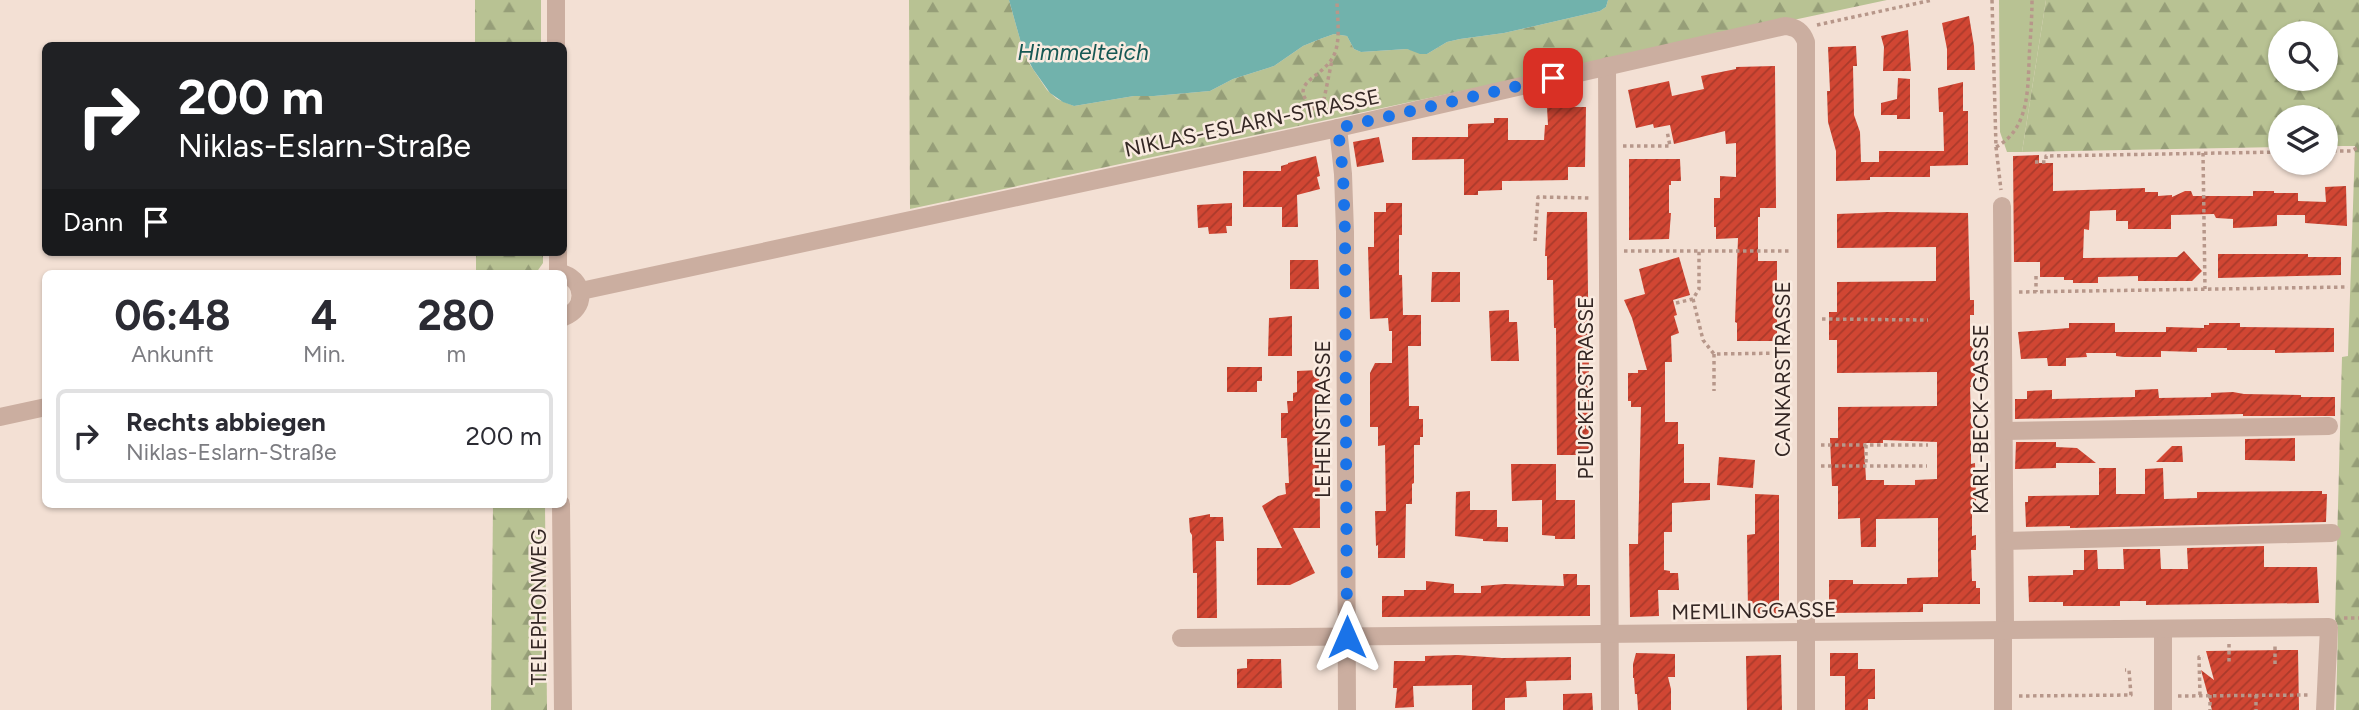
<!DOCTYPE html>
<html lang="de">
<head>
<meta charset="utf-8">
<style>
	body { margin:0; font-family:Figtree,sans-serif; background:#f2f2f3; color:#2b2b33; height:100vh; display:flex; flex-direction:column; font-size:26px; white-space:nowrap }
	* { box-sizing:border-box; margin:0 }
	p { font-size:23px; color:#7c7c81 }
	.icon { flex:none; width:38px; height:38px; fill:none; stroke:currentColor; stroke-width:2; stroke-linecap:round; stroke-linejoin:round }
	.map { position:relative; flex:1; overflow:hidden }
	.details { position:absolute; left:42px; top:270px; width:525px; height:238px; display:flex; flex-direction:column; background:#fff; border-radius:10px; box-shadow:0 2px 5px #0004 }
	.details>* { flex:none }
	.banner { position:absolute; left:42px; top:42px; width:525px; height:214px; border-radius:10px; box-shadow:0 2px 5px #0004; background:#202124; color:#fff; overflow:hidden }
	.controls { position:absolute; left:2268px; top:21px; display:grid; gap:14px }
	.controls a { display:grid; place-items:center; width:70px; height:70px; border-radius:50%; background:#fff; box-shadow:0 2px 5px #0004; font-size:35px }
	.pin { position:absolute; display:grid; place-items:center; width:60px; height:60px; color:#fff; margin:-30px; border-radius:14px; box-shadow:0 4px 10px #0006 }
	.me { position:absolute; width:77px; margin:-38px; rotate:0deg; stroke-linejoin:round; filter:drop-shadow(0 0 5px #0008) }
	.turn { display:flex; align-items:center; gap:24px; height:147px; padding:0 21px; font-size:32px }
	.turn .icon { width:91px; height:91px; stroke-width:2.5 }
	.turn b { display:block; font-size:49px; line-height:60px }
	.then { display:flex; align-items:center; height:66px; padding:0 21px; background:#0003; gap:14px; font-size:26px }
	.eta { display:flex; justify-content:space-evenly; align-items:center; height:119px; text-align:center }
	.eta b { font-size:42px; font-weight:700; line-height:49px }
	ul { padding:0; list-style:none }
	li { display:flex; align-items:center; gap:21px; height:94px; margin:0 14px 10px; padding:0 7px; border:4px solid #e1e1e2; border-radius:10px }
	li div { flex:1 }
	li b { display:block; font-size:26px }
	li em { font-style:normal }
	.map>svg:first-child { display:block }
	.green { fill:#b8c293 }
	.forest { fill:url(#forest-firs); fill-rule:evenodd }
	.water { fill:#71b2ac }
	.building { fill:url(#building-hatch); fill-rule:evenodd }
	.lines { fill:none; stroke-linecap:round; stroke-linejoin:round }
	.path { stroke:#b7978a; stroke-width:3.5; stroke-dasharray:3.5 3.5; stroke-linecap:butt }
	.minor { stroke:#cbaea0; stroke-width:18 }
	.route { stroke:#1a73e8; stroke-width:12; stroke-dasharray:0 21.6 }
	.labels { text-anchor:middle; stroke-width:5; stroke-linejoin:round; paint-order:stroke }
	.street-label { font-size:21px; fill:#342724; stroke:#faebe0 }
	.water-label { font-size:23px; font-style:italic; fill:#165854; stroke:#faebe0 }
</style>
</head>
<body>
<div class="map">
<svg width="2359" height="710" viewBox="0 0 2359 710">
	<defs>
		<pattern id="forest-firs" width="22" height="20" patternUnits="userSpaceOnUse" patternTransform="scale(1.75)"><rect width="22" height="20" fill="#b8c293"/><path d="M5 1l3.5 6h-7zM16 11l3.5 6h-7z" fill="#969e78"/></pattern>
		<pattern id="building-hatch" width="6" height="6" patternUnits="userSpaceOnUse" patternTransform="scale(1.75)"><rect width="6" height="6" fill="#d14633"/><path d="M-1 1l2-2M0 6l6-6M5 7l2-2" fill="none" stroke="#aa3a2b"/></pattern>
	</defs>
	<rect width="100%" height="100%" fill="#f3e0d4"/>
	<path class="green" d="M1999,0h47l-24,152h-15l-7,-20z"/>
	<g class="forest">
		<rect x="475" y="0" width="66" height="45"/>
		<path d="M909,0h100l14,50 6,13 18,27 10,9 17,7 60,-10h20l56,-5 23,-12 41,-13 29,-20 17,-7 14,-5 13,2 7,13 7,3 46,-3 20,5 20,-12 13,-3 44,-6 96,-22 6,-4 2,-7h279l-977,209z"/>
		<path d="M2046,0h313v710h-23l2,-83 -3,-8 7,-262 6,-1 7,-210h-29v-29h-46v30l-258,5zM2280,33h46v46h-46z"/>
		<path d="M476,252h67v11l-7,10h-60z"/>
		<path d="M493,504h52l2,206h-56z"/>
	</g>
	<path class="water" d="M1009,0h599l-2,7 -6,4 -96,22 -44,6 -13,3 -20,12h-7l-13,-5 -46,3 -7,-3 -7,-13 -13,-2 -14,5 -17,7 -29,20 -41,13 -23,12 -56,5h-20l-60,10 -11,-4 -13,-9 -17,-24 -10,-19z"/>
	<g class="building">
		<path d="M1969,16l5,30 1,24h-28v-21l-5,-26z"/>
		<path d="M1908,30l3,41h-28l1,-24 -3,-11z"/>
		<path d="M1856,46l1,20h-4l1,49 6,17 1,30h18v-11h65l-1,-39h-4l-1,-24 25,-6v29h5v54l-38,1v11h-60v3l-34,1v-30l-8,-29 -1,-31h3l-2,-44z"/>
		<path d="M1775,66l1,142h-16v9h-2v44h19v80h-40v-18l-2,-1 3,-84 -22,1v-12h-2v-29h6v-22l16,1v-34l-10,1 -1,-13 -51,13 -4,-19 -16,3 -1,-4 -17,4 -8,-38 41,-9 3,15 32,-7 -3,-13 35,-7v-2z"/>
		<path d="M1898,78l12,1v40h-13v-4h-16v-12l16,-4z"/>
		<path d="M1547,107h39l-1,60h-17v13l-66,1v9l-24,1v4h-14v-36l-52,1v-23h56v-13l26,-1v-5h14v22h36l1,-15h3z"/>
		<path d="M1379,137l5,25 -27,5 -4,-25z"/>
		<path d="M2039,155v8h14v28l92,-3v4h13v4l14,-1v2l13,-6h6l2,5h60v-5h21v2h24v8l28,1 -1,-15 21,-1 1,40 -42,-3v-8h-28v11l-44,2v-9l-17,-1 -2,-4 -43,1v14h-43v-8h-12v-11l-26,1 -1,19 -5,-1 -1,29 94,-1 7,-6 18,20 -10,10h-54v-5l-40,1v6h-25v-3h-9v-3h-24v-15h-26l-1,-106z"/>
		<path d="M1316,156l4,20 -3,1 3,12 -23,6 1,32h-16v-20h-39v-36h38v-5l7,-2v-1z"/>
		<path d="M1629,159h51l1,22h-10v4h-2v28h2l-2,26 -40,1z"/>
		<path d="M1232,203v23h-6l1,7 -18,1 -1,-7 -10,1 -1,-23z"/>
		<path d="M1386,203h16v32h-3v40h3l1,40h18v31h-13l1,60h10v13h4v18h-3v8h-6v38l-2,1v20h-6l-1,54h-27v-13l-2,1 -1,-35h11l-1,-66 -7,1v-19h-8v-54l5,-10h17v-32h-3l-1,-13 -18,1 -2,-72h6v-35h12z"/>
		<path d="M1547,212h40l3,243h-33l-1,-127h-2l-1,-48h-6v-24h-2z"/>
		<path d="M1887,212l81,1 2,87h4v15h-4v31h4l1,31v10h-5l1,31h4v15h-4v31l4,-1 1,32v10l-4,-1v32l4,-1v15h-5l1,31h4v7h4v16h-57v8l-94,1v-33h24v4h54v-6l31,-1v-59l-62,1v28h-15l-1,-29 -22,1v-33h-6l-2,-48h8v-31l99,-1v-34l-100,1v-33h-8v-28h8v-30l99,-1v-34l-99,1v-34zM1883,440l54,2v37l-22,1v5h-31v-5h-18l-2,-37h19z"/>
		<path d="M2218,254h90v3h33v18l-123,3z"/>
		<path d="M1679,257l11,38 -17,5 4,15 -3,1 5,17 -8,3 1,26h-7v60h13v22h6v39h26v17l-38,3v29h-8v38l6,1v2h8l1,17h-21l1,26 -29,1 -1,-73h9l3,-137h-10v-6h-3v-28h10v-3h9l-15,-52 -8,-18 21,-6 -6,-25z"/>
		<path d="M1290,260h28l1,29h-29z"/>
		<path d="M1432,272h28v30h-29z"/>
		<path d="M1509,310v12h8l2,39h-28l-2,-50z"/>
		<path d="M1292,316v40h-24l1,-38z"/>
		<path d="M2069,323h46v9h51v-5l38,1v-3h5v-2h31v4l94,1v24l-59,1v-3h-48v-2h-30v4l-36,-1v6h-37l-8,-1v-3h-30l1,4 -21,1v8h-18l-1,-8 -26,1 -3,-27 51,-4z"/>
		<path d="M1227,367h35v14h-5v11h-30z"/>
		<path d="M1319,370l1,158h-27l22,45 -25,12h-33v-37h25l-20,-42 16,-10 8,-2 -1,-11h4l-2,-45h-6v-25h7l-1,-12h6v-8l4,-1v-21z"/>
		<path d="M2158,389l1,9 52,-1v-4l22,-1 11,2 57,1v2h34v19h-92v-2l-228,5v-20h12v-8l25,-1v9l83,-2v-7z"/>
		<path d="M2295,438v23l-50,-1v-21z"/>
		<path d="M2016,442h40v5l21,1 19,15h-40v5l-41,1z"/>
		<path d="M2172,446h10l1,16h-27z"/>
		<path d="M1719,457l36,3 -2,28 -36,-3z"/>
		<path d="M1511,464h45v36h19v39h-20v-3l-13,-1v-35l-30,1z"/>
		<path d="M2099,468h17v26h29v-25l18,-1 1,31 33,-1v-6l125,-1v3h5l-1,28 -256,6v-2l-44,1 -1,-25h3v-6l71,-1z"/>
		<path d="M1470,491v19h27v17h11v15l-25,-1v-2l-28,-3 1,-44z"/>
		<path d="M1755,494l24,1v120h-31l-1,-80 8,-1z"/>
		<path d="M1210,514v3h13l1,24h-8l1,77h-20v-45h-4l-1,-38 -2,-3 -1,-14z"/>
		<path d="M2264,546v21h53l2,36 -173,2v-4h-26v5h-57v-4h-34l-1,-26 45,-1v-5h11v-20h13l1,19h26l-1,-20h37l1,20h27l-1,-21z"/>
		<path d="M1563,574h14v11h13v31l-208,1v-21h22v-6h22v-9l28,3v9h27v-7l24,-2 59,2z"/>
		<path d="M2285,650h13l1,60h-87l-11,-40 13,10 -8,-29z"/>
		<path d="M1636,653l39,1v23h-7l3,12v21h-33l-1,-16h-2l-1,-16h-1v-14z"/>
		<path d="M1830,653h28v16h17v30h-7v11h-23v-34h-15z"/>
		<path d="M1458,655l44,3 69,-1v23l-45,1 1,16 -22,1v12h-33v-25l-59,1 1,21 -19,1 2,-20h-4l1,-27h31v-5z"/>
		<path d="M1781,655l1,55h-35l-1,-54z"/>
		<path d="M1247,659h34l1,29h-45v-19l10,-1z"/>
		<path d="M1592,693l1,17h-30v-16z"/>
	</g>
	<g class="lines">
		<g class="path">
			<path d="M1992,0l4,147 5,43"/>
			<path d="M1817,25l115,-25"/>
			<path d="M1320,114c-40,-32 2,-33 14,-59 7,-15 3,-38 3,-55"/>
			<path d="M1321,114l11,-54"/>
			<path d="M1623,146h47l-3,-15"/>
			<path d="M1996,147c37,-20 31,-67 34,-103 1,-15 2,-29 2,-44"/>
			<path d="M2326,151h25l8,-4"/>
			<path d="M2203,153l2,136"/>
			<path d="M2035,162h11v-6l234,-4"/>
			<path d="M1535,241l3,-44 53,1"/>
			<path d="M1624,251h167"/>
			<path d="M2036,276v16"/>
			<path d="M2019,292l329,-5"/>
			<path d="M1693,299l10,41 11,14 74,-1"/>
			<path d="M1676,303l17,-4 6,-10v-38"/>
			<path d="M1822,319l106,1"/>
			<path d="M1714,354v37"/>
			<path d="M1821,445h107"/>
			<path d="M1866,445v21"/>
			<path d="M1821,466h106"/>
			<path d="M2344,618h15"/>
			<path d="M2229,644v19"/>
			<path d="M2275,664v-19"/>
			<path d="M2200,695l-1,-38 4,1"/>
			<path d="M2210,695v15"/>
			<path d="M2256,695v15"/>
			<path d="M2019,696l112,-1 -2,-25h-4"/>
			<path d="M2178,696l132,-1"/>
		</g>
		<g class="minor">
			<path d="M556,0v46"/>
			<path d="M1607,66l3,644"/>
			<path d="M1338,128l5,46 2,58 2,478"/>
			<path d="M2002,206l3,418 -2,7v79"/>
			<path d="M558,252v21"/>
			<path d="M564,274c22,8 22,35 0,43"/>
			<path d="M581,291l757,-163 447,-102c11,1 17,5 21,16v668"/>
			<path d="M0,417l46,-10"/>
			<path d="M2004,431l325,-5"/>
			<path d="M561,504l2,206"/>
			<path d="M2005,541l327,-8"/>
			<path d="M2163,629v81"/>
			<path d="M1181,638l1148,-11 -4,83"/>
		</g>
	</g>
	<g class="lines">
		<path class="route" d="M1347,637l-2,-405 -2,-58 -5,-46 215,-50"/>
	</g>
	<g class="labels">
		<g class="street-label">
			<text transform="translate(1252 123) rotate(-12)" y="7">NIKLAS-ESLARN-STRASSE</text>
			<text transform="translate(1783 369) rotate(-90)" y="7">CANKARSTRASSE</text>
			<text transform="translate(1586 388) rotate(-90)" y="7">PEUCKERSTRASSE</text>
			<text transform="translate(1323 419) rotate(-90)" y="7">LEHENSTRASSE</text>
			<text transform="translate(1981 419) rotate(-90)" y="7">KARL-BECK-GASSE</text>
			<text transform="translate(539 607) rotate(-90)" y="7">TELEPHONWEG</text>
			<text transform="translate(1754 611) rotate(-1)" y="7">MEMLINGGASSE</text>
		</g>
		<g class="water-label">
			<text x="1083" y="60">Himmelteich</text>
		</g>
	</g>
</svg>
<div class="controls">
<a><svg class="icon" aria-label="search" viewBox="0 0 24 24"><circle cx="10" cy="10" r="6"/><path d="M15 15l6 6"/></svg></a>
<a><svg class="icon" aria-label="layers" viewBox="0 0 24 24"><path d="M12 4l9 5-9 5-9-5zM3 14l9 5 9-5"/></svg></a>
</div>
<div class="pin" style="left:1553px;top:78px;background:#d93025"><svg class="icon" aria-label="arrive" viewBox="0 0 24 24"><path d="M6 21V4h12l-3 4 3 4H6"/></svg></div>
<svg class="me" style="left:1347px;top:637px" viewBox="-20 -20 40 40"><path d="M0-17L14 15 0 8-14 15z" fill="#1a73e8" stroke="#fff" stroke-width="4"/></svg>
<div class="banner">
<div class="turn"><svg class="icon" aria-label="right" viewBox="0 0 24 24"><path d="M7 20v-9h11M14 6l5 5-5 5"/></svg><div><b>200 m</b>Niklas-Eslarn-Straße</div></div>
<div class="then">Dann<svg class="icon" aria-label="arrive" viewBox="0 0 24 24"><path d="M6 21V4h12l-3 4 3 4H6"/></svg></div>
</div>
<section class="details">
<div class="eta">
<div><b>06:48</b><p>Ankunft</p></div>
<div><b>4</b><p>Min.</p></div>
<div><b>280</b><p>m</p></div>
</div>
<ul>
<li><svg class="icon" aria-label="right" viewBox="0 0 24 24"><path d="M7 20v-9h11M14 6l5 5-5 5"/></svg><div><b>Rechts abbiegen</b><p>Niklas-Eslarn-Straße</p></div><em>200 m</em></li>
</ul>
</section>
</div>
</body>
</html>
